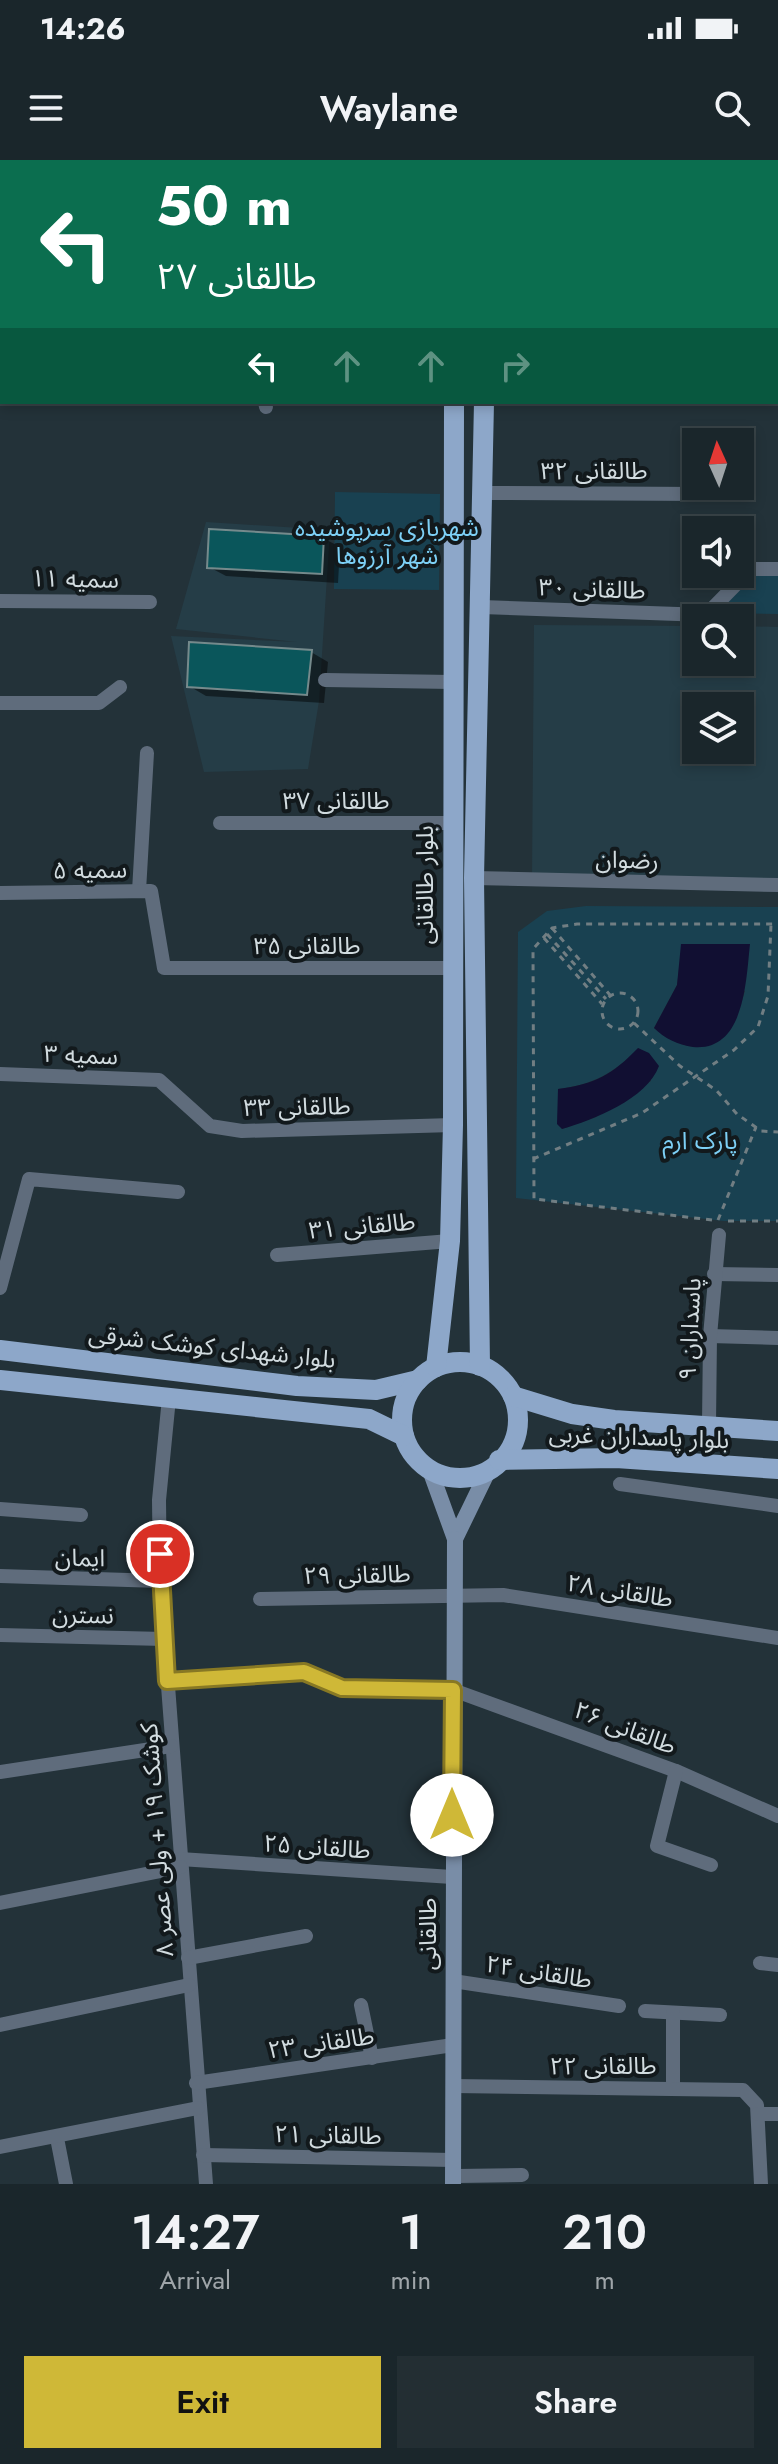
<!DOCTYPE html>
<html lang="en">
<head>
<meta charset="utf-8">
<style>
	body { margin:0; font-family:Jost,"Noto Sans Arabic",sans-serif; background:#232e33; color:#f1f3f6; height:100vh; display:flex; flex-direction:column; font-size:30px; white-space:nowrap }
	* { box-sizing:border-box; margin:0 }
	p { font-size:26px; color:#9fa5a9 }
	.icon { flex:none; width:44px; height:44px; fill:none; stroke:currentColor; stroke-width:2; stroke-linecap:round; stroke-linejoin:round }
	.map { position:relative; height:2024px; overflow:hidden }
	.side { display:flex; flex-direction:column; background:#1a262b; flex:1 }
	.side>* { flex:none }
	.guide { position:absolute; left:0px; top:0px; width:778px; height:244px; box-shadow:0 4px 12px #0003,0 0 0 2px #384347; background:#0b6e4f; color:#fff; overflow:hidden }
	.needle { width:52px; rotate:357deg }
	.fabs { position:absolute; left:682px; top:268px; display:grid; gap:16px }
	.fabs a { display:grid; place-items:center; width:72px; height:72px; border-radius:0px; background:#1a262b; box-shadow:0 4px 12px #0003,0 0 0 2px #384347; font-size:40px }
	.pin { position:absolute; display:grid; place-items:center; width:68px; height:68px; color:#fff; margin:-34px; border:4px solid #fff; border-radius:50%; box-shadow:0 2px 8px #0007 }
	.me { position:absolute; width:88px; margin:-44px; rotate:0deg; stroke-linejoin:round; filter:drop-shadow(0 0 6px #0008) }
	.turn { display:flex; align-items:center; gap:28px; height:168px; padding:0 24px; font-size:36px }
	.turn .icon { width:104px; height:104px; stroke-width:2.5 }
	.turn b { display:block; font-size:56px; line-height:68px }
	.lanes { display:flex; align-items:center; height:76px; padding:0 24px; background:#0003; justify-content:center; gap:40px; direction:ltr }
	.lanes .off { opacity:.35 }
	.eta { display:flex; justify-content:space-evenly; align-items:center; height:136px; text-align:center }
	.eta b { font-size:48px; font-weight:600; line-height:56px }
	.cta { display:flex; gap:16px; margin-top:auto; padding:16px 24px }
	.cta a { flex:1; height:92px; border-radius:0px; background:#cfb837; color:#111; font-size:32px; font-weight:600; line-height:92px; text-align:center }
	.cta a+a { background:#232e33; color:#f1f3f6 }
	.status { display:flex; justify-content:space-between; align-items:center; height:56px; padding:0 40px; background:#1a262b; direction:ltr }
	.status svg { height:22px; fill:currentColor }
	header { display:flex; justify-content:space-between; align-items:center; height:104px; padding:0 24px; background:#1a262b; font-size:36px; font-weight:600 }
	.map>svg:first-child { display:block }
	.built { fill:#253d47; fill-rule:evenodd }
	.green { fill:#194151; fill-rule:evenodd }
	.water { fill:#110f32 }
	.shadow { fill:#0007 }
	.building { fill:#0a565b; stroke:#758a8c; stroke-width:2 }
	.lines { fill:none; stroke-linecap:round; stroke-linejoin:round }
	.path { stroke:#717e83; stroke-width:3; stroke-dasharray:6 6; stroke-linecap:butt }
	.minor { stroke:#5f6c7c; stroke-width:14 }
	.secondary { stroke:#798da7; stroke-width:16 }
	.primary { stroke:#8da7c9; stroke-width:20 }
	.route-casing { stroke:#877824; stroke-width:20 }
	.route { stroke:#cfb837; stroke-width:14 }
	.labels { text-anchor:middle; stroke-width:8; stroke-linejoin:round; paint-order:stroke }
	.street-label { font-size:24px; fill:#d1dbdf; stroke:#12191c }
	.park-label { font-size:24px; fill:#7dd0f6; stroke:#12191c }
</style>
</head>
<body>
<div class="status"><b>14:26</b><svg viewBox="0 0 49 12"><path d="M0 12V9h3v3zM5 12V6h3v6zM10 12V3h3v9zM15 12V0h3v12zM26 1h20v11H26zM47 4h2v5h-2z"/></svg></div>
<header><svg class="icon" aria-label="menu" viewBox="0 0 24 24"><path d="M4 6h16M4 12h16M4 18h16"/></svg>Waylane<svg class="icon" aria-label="search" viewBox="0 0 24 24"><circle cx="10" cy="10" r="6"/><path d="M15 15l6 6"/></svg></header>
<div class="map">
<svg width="778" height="2024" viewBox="0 0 778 2024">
	<rect width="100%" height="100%" fill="#233239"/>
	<g class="built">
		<path d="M0,0h83l-81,2v125z"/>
		<path d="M206,362l124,8 -11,171 -11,68 -104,3 -33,-136 126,6 -121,-13z"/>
		<path d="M534,465l162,1v36h44v-36l38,1v253l-246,-1zM696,546h44v44h-44z"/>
	</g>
	<g class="green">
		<path d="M335,332l105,2 -1,96 -105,-1z"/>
		<path d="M755,415h23v39l-61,-1z"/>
		<path d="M586,746l192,1v314h-54l-208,-23 2,-266 29,-21zM679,809l66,22c-15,52 -43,75 -91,37l23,-43zM639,888l12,33 -55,36 -34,12 -4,-40c35,-4 56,-16 81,-41z"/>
	</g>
	<g class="water">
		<path d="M681,784h69c-4,36 -5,108 -57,103 -15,-2 -29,-9 -39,-19l23,-43z"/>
		<path d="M638,888l11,5 10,13c-12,33 -66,54 -97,63l-5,-5 1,-35c37,-5 54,-14 80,-41z"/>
	</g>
	<g class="shadow">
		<path d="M323,378l17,9 -2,36 -112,-7 -17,-9z"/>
		<path d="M311,492l17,10 -4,41 -118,-7 -17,-10z"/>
	</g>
	<g class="building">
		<path d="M209,369l115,7 -2,38 -115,-6z"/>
		<path d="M189,482l123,8 -5,45 -120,-8z"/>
	</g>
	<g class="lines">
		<g class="path">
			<path d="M468,0l1,2"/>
			<path d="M552,768l58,67"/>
			<path d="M547,774l59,65"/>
			<path d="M544,778l58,66"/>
			<circle cx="620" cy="851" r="18"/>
			<path d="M634,863l46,43 36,24 21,24 24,17 17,1"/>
			<path d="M533,999l109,-46 92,-63 24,-23 10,-31 3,-72"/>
			<path d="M712,1060l-178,-21 -1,-250 19,-21 25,-4h201"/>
			<path d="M718,1060l38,-93"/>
			<path d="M728,1061h50"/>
		</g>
		<g class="minor">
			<path d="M175,0v2"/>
			<path d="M293,0v2"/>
			<path d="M776,63h2"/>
			<path d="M265,242l1,5"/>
			<path d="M483,333l222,1"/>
			<path d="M0,441l150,1"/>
			<path d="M482,447l224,8 45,-46h27"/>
			<path d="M325,520l127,2"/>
			<path d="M0,543h99l21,-16"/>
			<path d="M220,663h232"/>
			<path d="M474,718l304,7"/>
			<path d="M139,731l8,-138"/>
			<path d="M0,733l151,-2 13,77h287"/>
			<path d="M0,914l159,6 51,46 32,5 211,-6"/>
			<path d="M277,1095l173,-14"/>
			<path d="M714,1114l64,1"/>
			<path d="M0,1128l29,-109 149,13"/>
			<path d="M710,1176l68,2"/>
			<path d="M169,1238l-10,102 1,81 46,603"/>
			<path d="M709,1264l1,-88 9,-101"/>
			<path d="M620,1324l158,22"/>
			<path d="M0,1349l81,6"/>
			<path d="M0,1416l160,5"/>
			<path d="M260,1439l243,-4 275,43"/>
			<path d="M0,1475l164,4"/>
			<path d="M167,1521l137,-9 38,16 111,2 223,81 102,45"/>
			<path d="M676,1611l-19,75 54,19"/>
			<path d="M0,1612l171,-26"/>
			<path d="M180,1699l272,18"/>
			<path d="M0,1743l181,-36"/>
			<path d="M188,1798l118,-22"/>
			<path d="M760,1803l18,2"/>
			<path d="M453,1821l166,25"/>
			<path d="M361,1845l11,53"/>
			<path d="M645,1851l75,4"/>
			<path d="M673,1853v75"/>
			<path d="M0,1865l189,-40"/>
			<path d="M196,1923l257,-38"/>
			<path d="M453,1926l290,4 14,15 4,79"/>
			<path d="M758,1954h20"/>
			<path d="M57,1978l9,46"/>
			<path d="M0,1987l198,-39"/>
			<path d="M203,1995l249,5"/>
			<path d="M457,2016l65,-1"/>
		</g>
		<g class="secondary">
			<path d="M430,1310l25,69 33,-68"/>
			<path d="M453,2024l2,-645"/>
		</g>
		<g class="primary">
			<path d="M405,0v2"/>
			<path d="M433,0v2"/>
			<path d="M0,148h2"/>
			<path d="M0,174h2"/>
			<path d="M776,179h2"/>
			<path d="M776,206h2"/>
			<path d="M0,1190l297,36 79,4 42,-10"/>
			<circle cx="460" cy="1260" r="58"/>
			<path d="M480,1206l-6,-488 10,-476"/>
			<path d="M436,1207l14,-126 3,-116 1,-723"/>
			<path d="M0,1220l369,39 35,17"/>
			<path d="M513,1236l59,18 42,6 164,11"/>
			<path d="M499,1300l117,-2 162,11"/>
		</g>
	</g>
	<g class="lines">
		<g class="route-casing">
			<path id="route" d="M160,1394l7,127 137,-9 38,16 111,2 -1,125"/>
		</g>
		<use href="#route" class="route"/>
	</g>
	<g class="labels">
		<g class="street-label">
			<text x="594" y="319">طالقانی ۳۲</text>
			<text transform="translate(75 419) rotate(1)" y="8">سمیه ۱۱</text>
			<text transform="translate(592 429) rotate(2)" y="8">طالقانی ۳۰</text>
			<text x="336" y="649">طالقانی ۳۷</text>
			<text transform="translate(627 700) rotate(1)" y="8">رضوان</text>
			<text transform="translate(90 710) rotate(-1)" y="8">سمیه ۵</text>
			<text transform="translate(425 725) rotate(-90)" y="8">بلوار طالقانی</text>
			<text x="307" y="794">طالقانی ۳۵</text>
			<text transform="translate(81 895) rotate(2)" y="8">سمیه ۳</text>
			<text transform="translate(297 947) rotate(-1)" y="8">طالقانی ۳۳</text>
			<text transform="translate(362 1066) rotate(-5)" y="8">طالقانی ۳۱</text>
			<text transform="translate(690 1169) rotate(-87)" y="8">پاسداران ۹</text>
			<text transform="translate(212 1187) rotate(6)" y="8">بلوار شهدای کوشک شرقی</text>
			<text transform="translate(639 1277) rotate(2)" y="8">بلوار پاسداران غربی</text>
			<text transform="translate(80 1398) rotate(1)" y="8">ایمان</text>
			<text transform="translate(357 1415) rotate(-1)" y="8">طالقانی ۲۹</text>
			<text transform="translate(620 1431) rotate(9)" y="8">طالقانی ۲۸</text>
			<text transform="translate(83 1455) rotate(1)" y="8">نسترن</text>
			<text transform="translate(625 1568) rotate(21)" y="8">طالقانی ۲۶</text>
			<text transform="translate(157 1680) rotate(-94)" y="8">کوشک ۱۹ + ولی عصر ۸</text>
			<text transform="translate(317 1687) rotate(4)" y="8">طالقانی ۲۵</text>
			<text transform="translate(428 1774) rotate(-90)" y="8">طالقانی</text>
			<text transform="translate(539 1812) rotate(9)" y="8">طالقانی ۲۴</text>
			<text transform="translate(321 1883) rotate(-8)" y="8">طالقانی ۲۳</text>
			<text x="603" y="1914">طالقانی ۲۲</text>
			<text transform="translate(328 1975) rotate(1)" y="8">طالقانی ۲۱</text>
		</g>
		<g class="park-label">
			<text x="387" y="376">شهربازی سرپوشیده<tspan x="387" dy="28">شهر آرزوها</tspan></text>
			<text x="700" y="989">پارک ارم</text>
		</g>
	</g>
</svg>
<div class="fabs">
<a><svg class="needle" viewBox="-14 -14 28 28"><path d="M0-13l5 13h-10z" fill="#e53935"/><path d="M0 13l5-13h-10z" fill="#9fa5a9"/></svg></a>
<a><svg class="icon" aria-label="sound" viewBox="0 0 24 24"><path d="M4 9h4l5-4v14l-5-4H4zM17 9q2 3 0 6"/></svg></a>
<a><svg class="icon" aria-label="search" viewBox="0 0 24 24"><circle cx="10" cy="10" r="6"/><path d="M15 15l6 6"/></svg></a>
<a><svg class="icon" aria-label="layers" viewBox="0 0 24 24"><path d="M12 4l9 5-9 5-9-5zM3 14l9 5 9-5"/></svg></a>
</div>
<div class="pin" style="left:160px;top:1394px;background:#d93025"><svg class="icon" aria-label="arrive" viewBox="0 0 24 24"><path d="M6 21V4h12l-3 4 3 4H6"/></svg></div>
<svg class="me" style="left:452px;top:1655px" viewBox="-20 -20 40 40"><circle r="19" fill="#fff"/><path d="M0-13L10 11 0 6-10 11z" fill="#cfb837"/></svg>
<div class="guide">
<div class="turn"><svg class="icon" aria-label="left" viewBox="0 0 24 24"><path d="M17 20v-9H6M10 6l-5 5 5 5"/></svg><div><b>50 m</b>طالقانی ۲۷</div></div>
<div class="lanes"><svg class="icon" aria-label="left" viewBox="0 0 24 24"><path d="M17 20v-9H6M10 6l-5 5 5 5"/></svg><svg class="icon off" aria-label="ahead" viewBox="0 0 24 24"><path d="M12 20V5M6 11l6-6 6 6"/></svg><svg class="icon off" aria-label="ahead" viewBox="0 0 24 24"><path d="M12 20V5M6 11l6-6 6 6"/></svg><svg class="icon off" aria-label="right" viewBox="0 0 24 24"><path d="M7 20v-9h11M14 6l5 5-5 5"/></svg></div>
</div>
</div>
<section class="side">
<div class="eta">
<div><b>14:27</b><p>Arrival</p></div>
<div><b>1</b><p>min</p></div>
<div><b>210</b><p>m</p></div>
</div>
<div class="cta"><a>Exit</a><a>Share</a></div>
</section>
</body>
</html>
